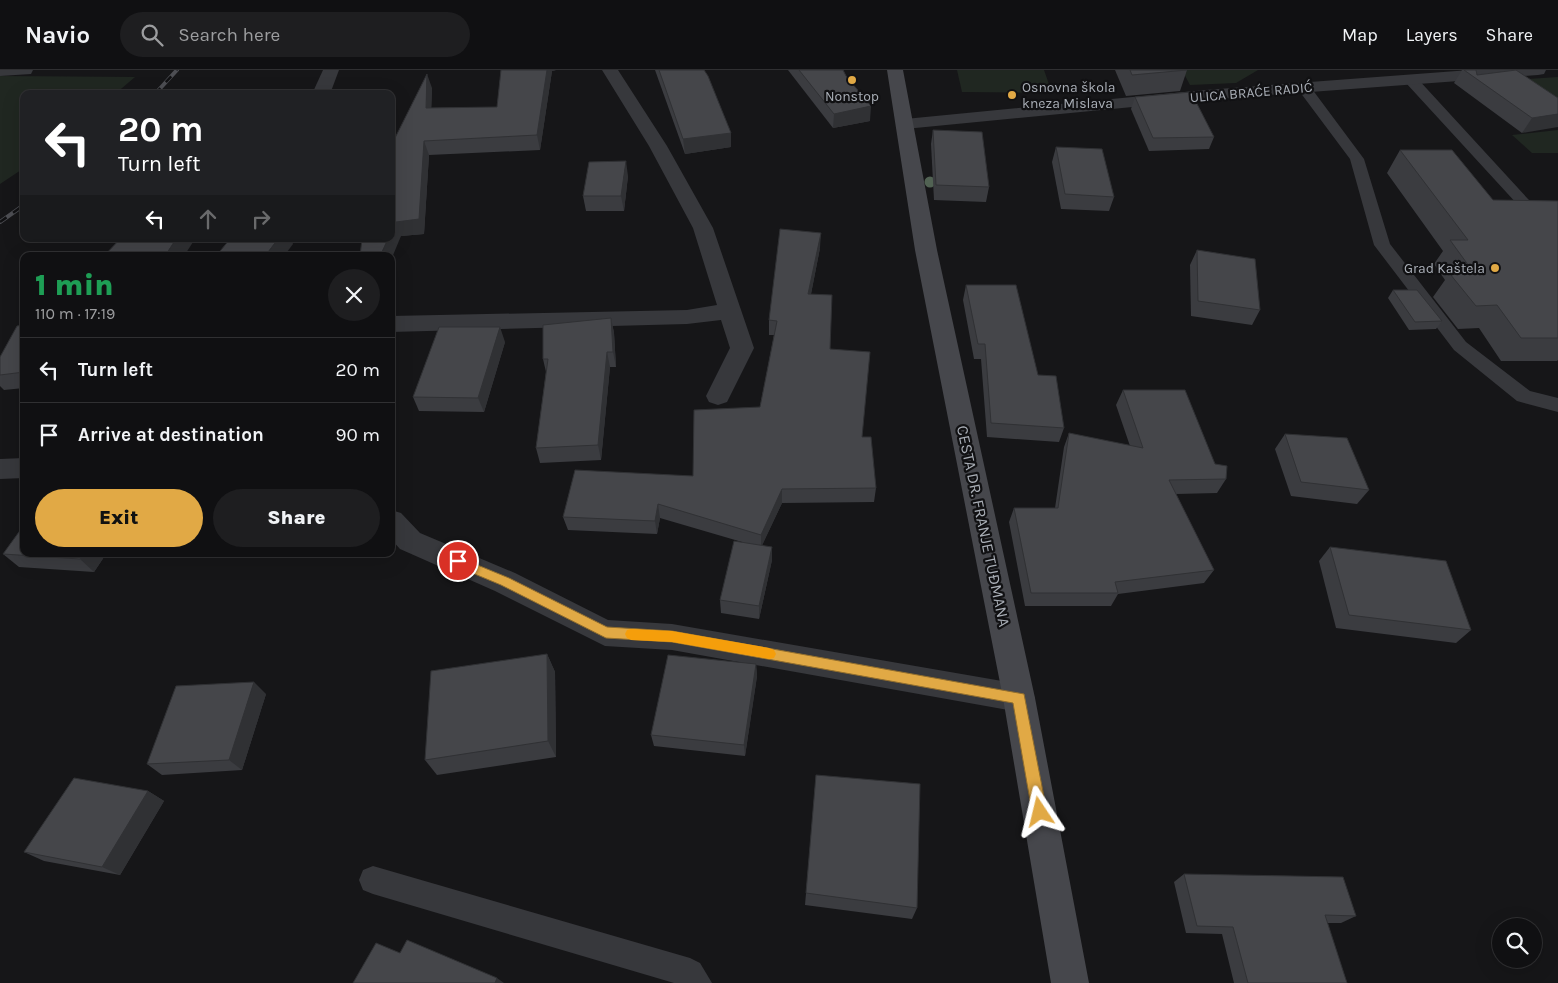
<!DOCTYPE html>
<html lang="en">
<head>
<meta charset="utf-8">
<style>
	body { margin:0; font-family:Karla,sans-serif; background:#1e1e20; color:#f1f3f6; height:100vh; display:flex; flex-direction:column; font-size:19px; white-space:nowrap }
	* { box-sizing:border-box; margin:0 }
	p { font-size:16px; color:#9c9d9f }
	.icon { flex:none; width:28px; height:28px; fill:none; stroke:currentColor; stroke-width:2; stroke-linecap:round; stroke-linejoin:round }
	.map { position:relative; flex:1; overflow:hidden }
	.side { position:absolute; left:20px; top:182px; width:375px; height:305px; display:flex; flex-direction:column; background:#101012; border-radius:10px; box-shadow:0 5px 20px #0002,0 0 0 1px #303032 }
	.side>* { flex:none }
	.banner { position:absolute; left:20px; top:20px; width:375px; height:152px; border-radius:10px; box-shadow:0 5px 20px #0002,0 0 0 1px #303032; background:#202124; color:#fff; overflow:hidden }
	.fabs { position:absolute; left:1492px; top:848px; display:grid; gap:10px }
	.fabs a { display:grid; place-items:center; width:50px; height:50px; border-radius:50%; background:#101012; box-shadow:0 5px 20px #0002,0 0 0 1px #303032; font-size:25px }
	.pin { position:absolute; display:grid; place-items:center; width:42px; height:42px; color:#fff; margin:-21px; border:2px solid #fff; border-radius:50%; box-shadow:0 1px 5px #0007 }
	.me { position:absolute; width:55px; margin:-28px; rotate:350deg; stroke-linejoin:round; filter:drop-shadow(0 0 4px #0008) }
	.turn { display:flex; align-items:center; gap:18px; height:105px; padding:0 15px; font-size:22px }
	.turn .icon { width:65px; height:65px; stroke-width:2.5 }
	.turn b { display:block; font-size:35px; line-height:42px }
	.lanes { display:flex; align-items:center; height:48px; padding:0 15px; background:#0003; justify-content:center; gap:25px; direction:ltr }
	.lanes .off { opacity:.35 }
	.round { display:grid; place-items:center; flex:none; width:52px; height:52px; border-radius:26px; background:#1e1e20 }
	.head { display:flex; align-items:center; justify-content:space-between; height:85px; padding:0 15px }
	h1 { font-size:30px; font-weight:800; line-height:38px; color:#1e9e55 }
	.cta { display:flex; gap:10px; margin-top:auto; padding:10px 15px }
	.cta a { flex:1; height:58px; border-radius:30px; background:#e1a945; color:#111; font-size:20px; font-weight:800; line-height:58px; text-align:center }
	.cta a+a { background:#1e1e20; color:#f1f3f6 }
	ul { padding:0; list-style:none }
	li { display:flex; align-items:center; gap:15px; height:65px; padding:0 15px; border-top:1px solid #303032 }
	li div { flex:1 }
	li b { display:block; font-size:19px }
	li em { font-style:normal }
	header { display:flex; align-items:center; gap:30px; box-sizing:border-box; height:70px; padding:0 25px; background:#101012; border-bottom:1px solid #303032 }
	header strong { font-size:24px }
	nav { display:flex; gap:28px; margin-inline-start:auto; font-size:18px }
	.search { width:350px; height:45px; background:#1e1e20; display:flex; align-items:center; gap:12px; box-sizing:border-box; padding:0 18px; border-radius:28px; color:#9c9d9f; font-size:19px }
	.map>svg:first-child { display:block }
	.green { fill:#202721 }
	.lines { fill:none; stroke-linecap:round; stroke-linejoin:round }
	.service { fill:#37383c; fill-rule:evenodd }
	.minor { fill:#37383c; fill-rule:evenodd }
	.secondary { fill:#46474c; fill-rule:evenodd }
	.rail-casing { stroke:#4d4e53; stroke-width:4 }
	.rail { stroke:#111113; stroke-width:2.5; stroke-dasharray:8; stroke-linecap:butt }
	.tree { fill:#516253 }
	.wall { fill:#3b3c40 }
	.shaded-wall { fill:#303134 }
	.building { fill:#45464a; stroke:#303134 }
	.route { fill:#e1a945; stroke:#926e2d }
	.slow { fill:#f59e0b }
	.poi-dot { fill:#e1a945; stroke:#111113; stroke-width:2 }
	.labels { text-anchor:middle; stroke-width:4.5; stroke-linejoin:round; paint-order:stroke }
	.far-poi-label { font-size:14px; fill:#a9aeb6; stroke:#111113; text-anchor:start }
	.far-street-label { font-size:14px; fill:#a9aeb6; stroke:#111113 }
	.street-label { font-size:16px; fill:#a9aeb6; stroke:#111113 }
</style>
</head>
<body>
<header>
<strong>Navio</strong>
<div class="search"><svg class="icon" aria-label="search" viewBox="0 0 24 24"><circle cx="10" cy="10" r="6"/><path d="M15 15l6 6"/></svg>Search here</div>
<nav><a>Map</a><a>Layers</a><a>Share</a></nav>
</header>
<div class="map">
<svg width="1558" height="913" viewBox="0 0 1558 913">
	<rect width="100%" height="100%" fill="#161618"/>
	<g class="green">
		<path d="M957,0h87l8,23 -90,-1z"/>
		<path d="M1182,0h76l-22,13 -46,2z"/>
		<path d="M0,6l135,1 -20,17h-91v74l-24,16z"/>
		<path d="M1558,7v37l-48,-34z"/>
		<path d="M1558,60v23h-26l-20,-18z"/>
	</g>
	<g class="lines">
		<g class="service">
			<path d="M1411,6l5,1 112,122 3,3 -3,3h-10l-112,-122 -2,-3z"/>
			<path d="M1304,14l5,1 55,74 26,85 76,98 64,49 28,7v14l-41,-11 -63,-51 -80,-105 -24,-86 -53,-71z"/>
			<path d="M373,796l317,92 10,5 12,20h-38l-301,-89 -10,-4 -4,-10 4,-10z"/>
		</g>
		<g class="minor">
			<path d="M0,0h33l-2,4 -31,2z"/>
			<path d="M323,0h16l-9,24h-18z"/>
			<path d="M602,0h16l49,76 46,82 41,120 -27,54 -9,3 -9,-3 -3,-6 24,-48 -9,-28 -34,4 -296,8v-16l296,-6 30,-5 -24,-77 -44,-82z"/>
			<path d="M1470,0h76l-2,4 -6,1 -333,25 -300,29 -6,-1 -3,-4 3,-4 6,-1 300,-29z"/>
			<path d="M24,388v20l-24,1v-20z"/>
			<path d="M391,440l10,3 19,20 95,40 93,47 64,4 347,60 11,4 5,10 -5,10 -11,4 -347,-62 -67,-4 -110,-55 -95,-42 -9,-10z"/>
		</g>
		<path class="secondary" d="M887,0h16l34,180 98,448 54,285h-38l-48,-285 -88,-448z"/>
		<g class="rail-casing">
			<g id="rail">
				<path d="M155,24l22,-24"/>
				<path d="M0,152l24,-17"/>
			</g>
		</g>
		<use href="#rail" class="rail"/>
	</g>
	<circle class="tree" cx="930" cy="112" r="5.5"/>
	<g class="wall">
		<path d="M501,0h55l-4,1 -12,79 -111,5 -5,79 -23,2 -41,20 72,-168 -1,20 66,-1z"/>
		<path d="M655,0h49l27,63v14l-46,7z"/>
		<path d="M788,0h55l27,51 -37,7z"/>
		<path d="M1115,0h72l-7,21 -54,5z"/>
		<path d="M1462,0h14l1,5 81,23 -36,35 -68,-50z"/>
		<path d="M1135,27l79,40 -5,12 -60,2 -18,-42z"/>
		<path d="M933,60l56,57 -3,15 -52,-2 -3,-56z"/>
		<path d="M1056,77l58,50 -5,14 -48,-2 -9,-47z"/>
		<path d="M1400,80l93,50 65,1v159l-1,1h-56l-22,-33 -21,1 -25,-32 12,-17 -11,-16 9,-13 -56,-78z"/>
		<path d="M628,106l-4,35h-38l-3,-15z"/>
		<path d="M820,178l-9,46 51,143 14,51 -2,14 -92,1 -20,42 10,15 -13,59 -38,-6 -1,-13 22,-58 -82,-24 -3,16 -89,-4 -5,-13 130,-41 67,-69 14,-72h-5v-15z"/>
		<path d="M1197,180l63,60 -8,15 -61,-9 -1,-51z"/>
		<path d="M966,215l98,143 -5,14 -72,-5 -6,-78h-7l-11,-59z"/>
		<path d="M1393,220l49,31 -6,8 -27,1 -21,-32z"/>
		<path d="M611,248l3,15 2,34h-6l-9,93 -61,3 -4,-15 10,-76 -3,-13z"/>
		<path d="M24,255v63l-20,2 -4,-4v-29z"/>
		<path d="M505,272l-21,70 -65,-1 -6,-14z"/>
		<path d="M1123,320l92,74 11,15 -9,14 -41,1 38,76 -10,13 -86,11 -7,12h-86l-16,-84 5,-14h41l9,-61 5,-14 61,13 -14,-41z"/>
		<path d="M1285,364l84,56 -12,14 -66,-8 -16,-47z"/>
		<path d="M1330,477l141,83 -15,13 -120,-15 -17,-67z"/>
		<path d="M3,484h103l-12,18 -75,-5z"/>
		<path d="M547,584l8,18 1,85 -119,18 -12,-15z"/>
		<path d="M756,594l1,12 -12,80 -91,-10 -3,-11z"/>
		<path d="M266,624l-24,76 -80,5 -15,-11z"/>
		<path d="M816,705l101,133 -5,11 -107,-14z"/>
		<path d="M148,721l16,10 -44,74 -76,-14 -20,-9z"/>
		<path d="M1184,804l172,42 -15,7h-14l20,60h-113l-12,-49 -36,-1 -12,-51z"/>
	</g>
	<g class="shaded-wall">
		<path d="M547,0h9l-4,1 -12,79 -3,-15z"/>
		<path d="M427,4l5,14 -1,35 -5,-15z"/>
		<path d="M871,36l-1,15 -37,7 1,-14z"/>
		<path d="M1558,44v13l-36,6 10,-15z"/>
		<path d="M731,63v14l-46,7 -2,-15z"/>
		<path d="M424,71l5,14 -5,79 -23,2 -10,24v-4h-11l8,-17h3v-8l5,-9z"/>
		<path d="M626,91l2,15 -4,35 -3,-15z"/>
		<path d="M821,163l-1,15 -12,61v-15z"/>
		<path d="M176,169h19l-11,17h-19z"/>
		<path d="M278,169h13l2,5 -9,12h-19z"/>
		<path d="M611,248l3,15 2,34 -3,-15z"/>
		<path d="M500,257l5,15 -21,70 -6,-14z"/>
		<path d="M607,282l3,15 -9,93 -3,-15z"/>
		<path d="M782,419v14l-21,45v-13z"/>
		<path d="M658,434l2,14 -3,16 -2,-13z"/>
		<path d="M772,477v13l-13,59v-13z"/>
		<path d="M83,484h23l-12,18 -14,-13z"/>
		<path d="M547,584l8,18 1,85 -8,-16z"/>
		<path d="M756,594l1,12 -12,80 -1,-11z"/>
		<path d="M254,612l12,12 -24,76 -13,-10z"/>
		<path d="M148,721l16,10 -44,74 -18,-8z"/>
		<path d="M497,908l7,5h-9z"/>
	</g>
	<g class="building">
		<path d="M501,0h46l-10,65 -113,6 -5,78 -23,3 -5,9v-85l36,-72 -1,34 71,-1z"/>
		<path d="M659,0h45l4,6 23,57 -48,6z"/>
		<path d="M799,0h44l3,6 25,30 -37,8z"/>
		<path d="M1130,0h57l-55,5z"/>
		<path d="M1464,0h12l1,5 39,-5 42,28v16l-26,4z"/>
		<path d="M1191,22l23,45 -61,1 -18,-41z"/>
		<path d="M933,60l49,2 7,55 -53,-2z"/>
		<path d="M1056,77l46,2 12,48 -49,-3z"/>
		<path d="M1400,80h52l41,50 65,1v137h-37l-24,-33 -21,1 -26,-32 24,-1 -24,-33h18z"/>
		<path d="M626,91l-5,35h-38l6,-34z"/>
		<path d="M780,159l41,4 -13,61 24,1 -2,54 40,3 -8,85h9l5,51 -94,1 -21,46 -103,-31 -3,17 -92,-4 12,-47 118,6 1,-66 66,-3 17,-86 -8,-1z"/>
		<path d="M120,169h56l-11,17h-61z"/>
		<path d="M230,169h48l-13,17h-49z"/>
		<path d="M362,169h26l-8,17h-43h23z"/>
		<path d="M1197,180l58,9 5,51 -62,-9z"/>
		<path d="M966,215h50l22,90 18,1 8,52 -73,-5 -6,-79h-7z"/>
		<path d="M1393,220h24l25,31 -27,1z"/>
		<path d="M611,248l2,34h-6l-9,93 -62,3 12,-89h-5v-34z"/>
		<path d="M24,255v47l-24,3v-18l17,-31z"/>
		<path d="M439,257h61l-22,71 -65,-1z"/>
		<path d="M1123,320h62l30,74 12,2 -1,13 -57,1 45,90 -99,12 3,11h-87l-17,-85h44l11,-75 74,15z"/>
		<path d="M1285,364l62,4 22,52 -68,-8z"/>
		<path d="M24,455v29h59l-3,5 -77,-5z"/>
		<path d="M734,471l38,6 -13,59 -39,-6z"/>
		<path d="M1330,477l116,14 25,69 -122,-15z"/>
		<path d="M547,584l1,87 -123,19 6,-89z"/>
		<path d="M668,585l88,9 -12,81 -93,-10z"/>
		<path d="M254,612l-25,78 -82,4 29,-78z"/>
		<path d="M816,705l104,9 -3,124 -111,-15z"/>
		<path d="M74,708l74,13 -46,76 -78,-15z"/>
		<path d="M1184,804l159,3 13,39 -31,-1 22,68h-99l-15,-56 -36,-1z"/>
		<path d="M407,870l90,38 -2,5h-142l23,-40 24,10z"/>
	</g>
	<path class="route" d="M458,487l51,21 98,49 65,4 352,63 23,118 -3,5 -4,2 -5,-2 -3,-5 -19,-109 -341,-61 -66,-4 -105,-53 -48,-20 -1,-4 1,-3z"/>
	<path class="slow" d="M631,559l41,2 97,17 5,2 2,4 -2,4 -5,1 -97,-17 -41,-2 -4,-2 -2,-4 2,-4z"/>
	<g class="poi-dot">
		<circle cx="852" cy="10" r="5"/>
		<circle cx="1012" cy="25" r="5"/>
		<circle cx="1495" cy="198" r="5"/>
	</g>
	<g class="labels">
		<g class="far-poi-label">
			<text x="1022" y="22">Osnovna škola<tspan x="1022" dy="16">kneza Mislava</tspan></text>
			<text x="852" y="31" text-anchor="middle">Nonstop</text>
			<text x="1485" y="203" text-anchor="end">Grad Kaštela</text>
		</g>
		<g class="far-street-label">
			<text transform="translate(1251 22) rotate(-5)" y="5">ULICA BRAĆE RADIĆ</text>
		</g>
		<g class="street-label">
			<text transform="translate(984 456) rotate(78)" y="6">CESTA DR. FRANJE TUĐMANA</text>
		</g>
	</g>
</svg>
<div class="fabs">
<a><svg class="icon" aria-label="search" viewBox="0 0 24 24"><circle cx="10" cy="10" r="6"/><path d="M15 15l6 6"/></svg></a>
</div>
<div class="pin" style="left:458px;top:491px;background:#d93025"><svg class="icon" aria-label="arrive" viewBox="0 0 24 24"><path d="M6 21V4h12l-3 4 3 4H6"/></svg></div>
<svg class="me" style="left:1040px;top:742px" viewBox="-20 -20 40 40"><path d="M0-17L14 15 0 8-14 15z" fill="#e1a945" stroke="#fff" stroke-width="4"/></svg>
<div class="banner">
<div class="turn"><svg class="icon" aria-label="left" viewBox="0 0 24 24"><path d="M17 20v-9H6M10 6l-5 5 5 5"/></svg><div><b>20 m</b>Turn left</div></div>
<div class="lanes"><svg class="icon" aria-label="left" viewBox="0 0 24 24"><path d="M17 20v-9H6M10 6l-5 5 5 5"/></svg><svg class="icon off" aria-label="ahead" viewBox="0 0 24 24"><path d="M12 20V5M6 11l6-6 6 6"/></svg><svg class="icon off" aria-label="right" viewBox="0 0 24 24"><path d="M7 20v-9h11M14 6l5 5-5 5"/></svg></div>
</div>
<section class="side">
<div class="head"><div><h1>1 min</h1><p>110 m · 17:19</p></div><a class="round"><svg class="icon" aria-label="close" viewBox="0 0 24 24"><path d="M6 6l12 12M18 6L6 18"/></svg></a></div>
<ul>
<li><svg class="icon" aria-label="left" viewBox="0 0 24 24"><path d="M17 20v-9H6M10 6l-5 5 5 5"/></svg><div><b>Turn left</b></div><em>20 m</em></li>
<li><svg class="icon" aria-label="arrive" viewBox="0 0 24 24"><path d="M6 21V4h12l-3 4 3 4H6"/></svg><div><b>Arrive at destination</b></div><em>90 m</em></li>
</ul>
<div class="cta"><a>Exit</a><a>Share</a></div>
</section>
</div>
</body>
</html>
